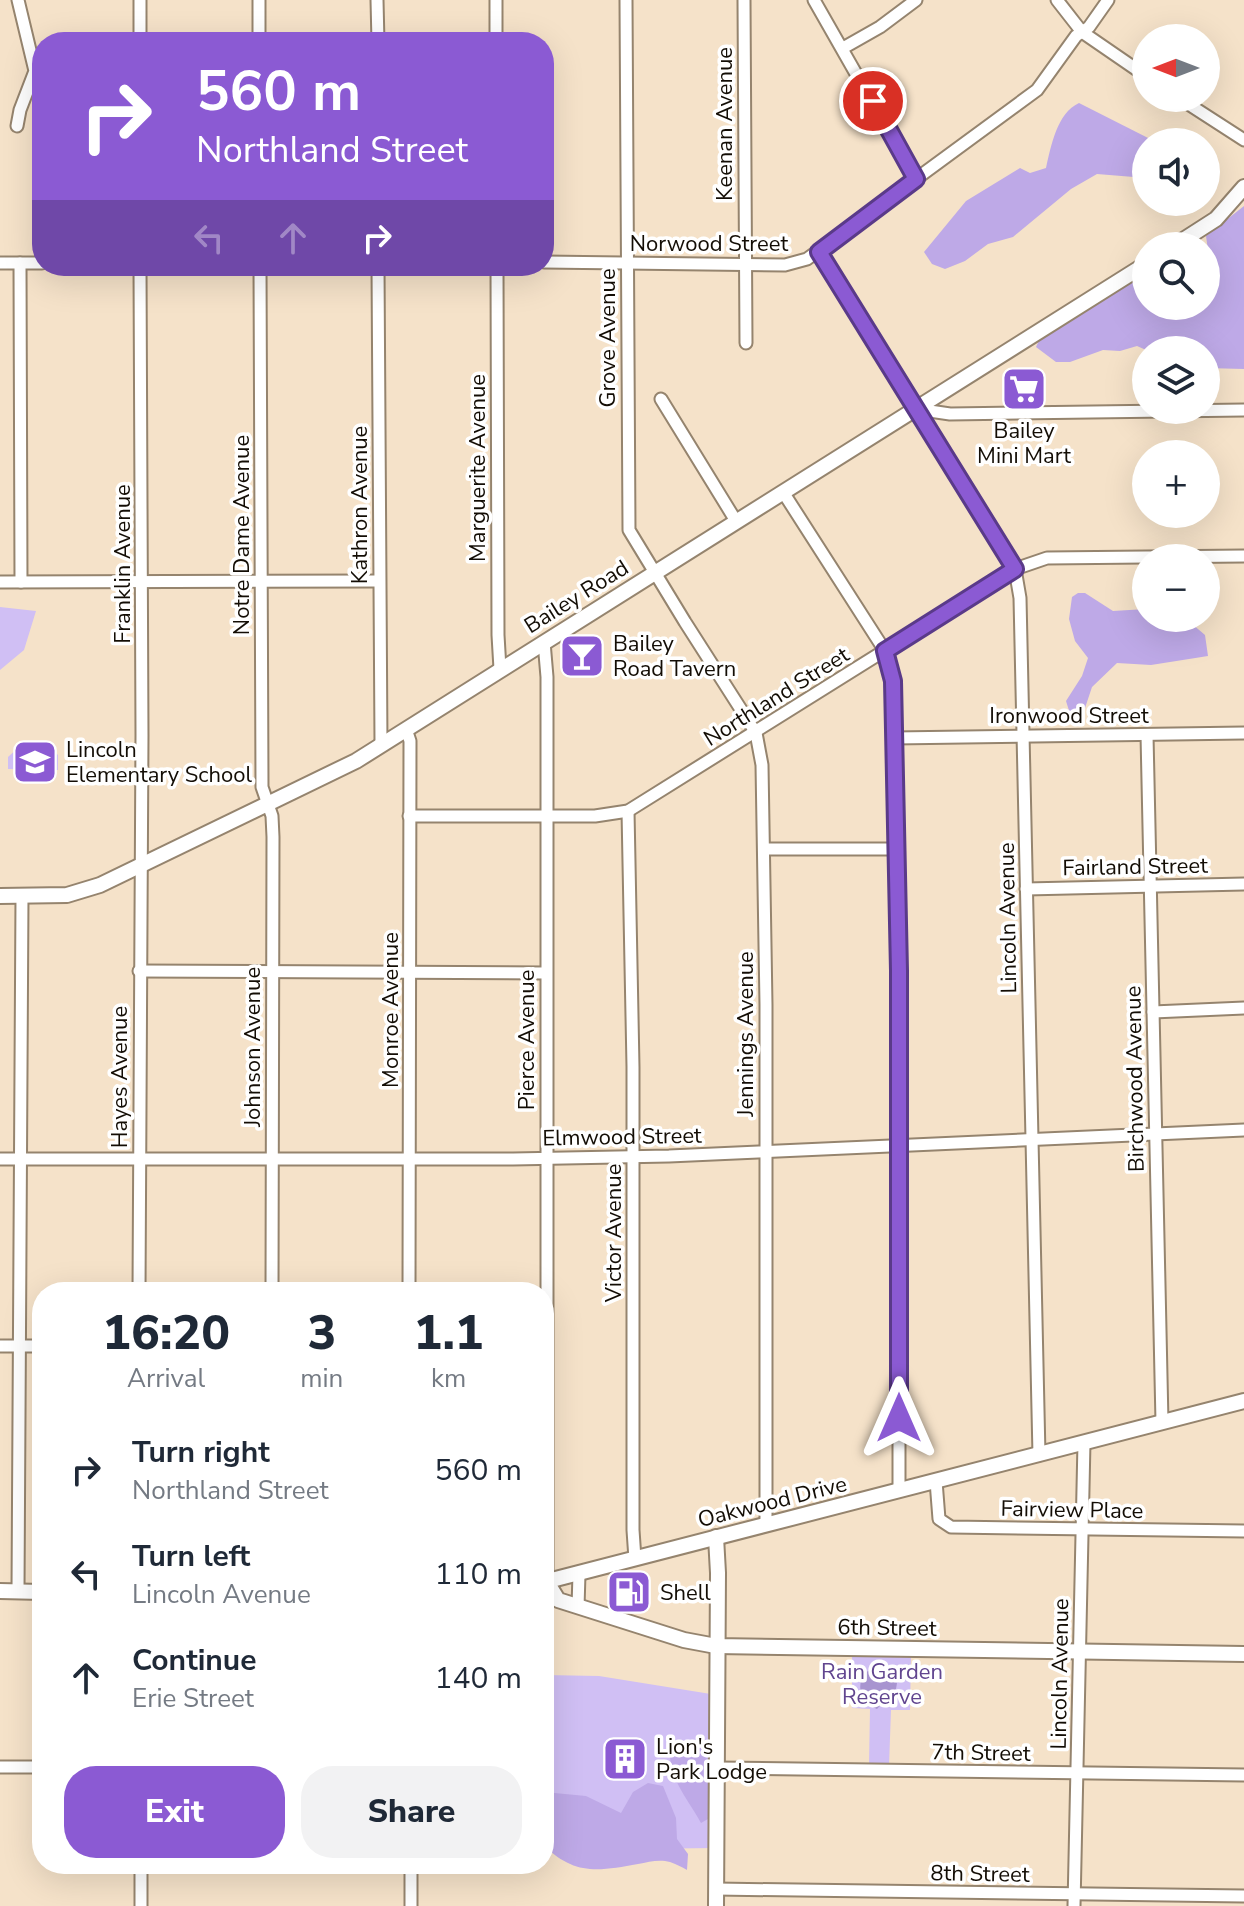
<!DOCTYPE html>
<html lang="en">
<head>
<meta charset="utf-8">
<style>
	body { margin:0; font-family:"Nunito Sans",sans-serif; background:#f2f2f3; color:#1f2937; height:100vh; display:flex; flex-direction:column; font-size:30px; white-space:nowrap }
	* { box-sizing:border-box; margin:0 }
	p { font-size:26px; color:#747a83 }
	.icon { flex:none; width:44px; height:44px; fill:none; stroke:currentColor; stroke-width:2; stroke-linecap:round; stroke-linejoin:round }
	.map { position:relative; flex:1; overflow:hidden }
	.drawer { position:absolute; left:32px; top:1282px; width:522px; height:592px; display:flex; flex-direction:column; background:#fff; border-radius:32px; box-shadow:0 8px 32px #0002 }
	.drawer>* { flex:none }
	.banner { position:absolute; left:32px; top:32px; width:522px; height:244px; border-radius:32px; box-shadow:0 8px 32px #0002; background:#8b5ad3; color:#fff; overflow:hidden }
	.needle { width:52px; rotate:270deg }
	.buttons { position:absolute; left:1132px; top:24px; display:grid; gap:16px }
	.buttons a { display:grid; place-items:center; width:88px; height:88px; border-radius:50%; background:#fff; box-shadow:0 8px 32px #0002; font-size:40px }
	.pin { position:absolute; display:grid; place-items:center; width:68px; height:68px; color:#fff; margin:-34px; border:4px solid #fff; border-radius:50%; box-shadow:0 2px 8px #0007 }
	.me { position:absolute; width:88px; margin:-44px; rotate:0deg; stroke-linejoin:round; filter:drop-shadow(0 0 6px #0008) }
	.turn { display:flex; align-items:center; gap:28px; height:168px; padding:0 32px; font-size:36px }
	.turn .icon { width:104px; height:104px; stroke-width:2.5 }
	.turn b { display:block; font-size:56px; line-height:68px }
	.lanes { display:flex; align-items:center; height:76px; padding:0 32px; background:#0003; justify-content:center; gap:40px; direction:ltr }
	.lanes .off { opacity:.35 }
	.eta { display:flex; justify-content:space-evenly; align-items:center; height:136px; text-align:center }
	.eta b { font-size:48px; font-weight:800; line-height:56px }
	.primary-button { display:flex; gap:16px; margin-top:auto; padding:16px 32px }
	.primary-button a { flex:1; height:92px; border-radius:32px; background:#8b5ad3; color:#fff; font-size:32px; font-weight:800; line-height:92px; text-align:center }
	.primary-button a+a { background:#f2f2f3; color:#1f2937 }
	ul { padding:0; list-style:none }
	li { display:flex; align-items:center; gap:24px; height:104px; padding:0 32px }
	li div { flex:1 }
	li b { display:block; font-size:30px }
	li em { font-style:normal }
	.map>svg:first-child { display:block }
	.green { fill:#d0bff4 }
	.forest { fill:#bea9e7 }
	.water { fill:#a894d0 }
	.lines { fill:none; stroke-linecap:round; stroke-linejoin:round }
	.minor-casing { stroke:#95846e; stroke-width:15 }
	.tertiary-casing { stroke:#95846e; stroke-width:18 }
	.minor { stroke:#fff; stroke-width:11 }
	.tertiary { stroke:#fff; stroke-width:14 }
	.route-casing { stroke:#5a3a89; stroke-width:20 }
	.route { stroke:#8b5ad3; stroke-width:14 }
	.labels { text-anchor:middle; stroke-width:7; stroke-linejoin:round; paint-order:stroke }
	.street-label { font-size:22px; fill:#130d05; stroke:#fff }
	.poi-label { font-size:22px; fill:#130d05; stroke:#fff; text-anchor:start }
	.park-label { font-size:22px; fill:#61458f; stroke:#fff }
</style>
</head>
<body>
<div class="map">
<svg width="1244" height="1906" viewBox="0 0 1244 1906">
	<rect width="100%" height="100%" fill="#f5e2c9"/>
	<g class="green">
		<path d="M0,607l36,4 -12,39 -24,20z"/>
		<path d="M48,746l10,9v15l-50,-1v-12l11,-10z"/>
		<path d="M852,1655l59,1 -1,54h-19l-2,56 -20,-1 1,-56 -18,-1z"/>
		<path d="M544,1675l55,1 118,19 -1,153 -172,2z"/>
	</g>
	<g class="forest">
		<path d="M1079,103l77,39h-10v36l-49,-4 -26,15 -58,48 -25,7 -23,17 -20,8 -13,-5 -8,-12 42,-51 54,-33 10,5 16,-5c5,-22 11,-55 33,-65z"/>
		<path d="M1244,206v163l-38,-1v-18h-60l-9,-4 -17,5 -17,-1 -33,12h-14l-20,-15 5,-11 105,-65v35h28l2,7 7,3 21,-7 2,-15 7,-9 -7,-49z"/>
		<path d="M1078,593h7l28,18 33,-2v9h39l20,17 3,21 -57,9 -34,-2 -25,24 -7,21 -14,9 -5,-16 16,-25 6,-18 -13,-17 -6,-22 3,-22z"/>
		<path d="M689,1743h12l9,4 -2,72 -7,4c-14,-26 -33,-44 -31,-76z"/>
		<path d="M648,1783l15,3 13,32 1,21 11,15 -1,16c-5,-3 -11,-6 -17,-8 -11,-3 -21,0 -32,2 -39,7 -64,12 -94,-19v-53l42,4 35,17 12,-21z"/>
	</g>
	<path class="water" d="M875,1668l16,4 6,11 -1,6 -19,20c-16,-6 -21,-21 -13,-36z"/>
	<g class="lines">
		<g class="minor-casing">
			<g id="minor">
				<path d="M140,0v42"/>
				<path d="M259,0v42"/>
				<path d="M377,0l1,42"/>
				<path d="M496,0v42"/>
				<path d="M626,0l3,530 56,92 71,111 6,32 4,240v520"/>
				<path d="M744,0l2,343"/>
				<path d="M814,0l102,179"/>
				<path d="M1057,0l25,32 64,44"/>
				<path d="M843,48l37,-21 36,-27"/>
				<path d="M1179,98l65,42"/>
				<path d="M17,126l3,-16 15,-39 -17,-71"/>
				<path d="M819,252l196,317 5,29 19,857"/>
				<path d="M544,262l241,3 22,-6 230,-169 39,-54 13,-9 19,-27"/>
				<path d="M0,263h42"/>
				<path d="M20,263l1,319"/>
				<path d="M260,266l2,521 10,29 1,21 -1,455"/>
				<path d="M378,266l3,478"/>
				<path d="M497,266l1,369 2,34"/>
				<path d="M661,399l75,122"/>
				<path d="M916,409l34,5 294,-4"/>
				<path d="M783,492l102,159 8,30 6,290v519"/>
				<path d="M0,582l379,-1"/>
				<path d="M544,642l3,35v905"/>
				<path d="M406,729l4,12 -1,551"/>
				<path d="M1147,735l15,687"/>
				<path d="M894,738l350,-5"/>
				<path d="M628,811l5,256v463l2,29"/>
				<path d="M409,816h186l33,-5 387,-242 32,-11 197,-2"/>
				<path d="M764,849h132"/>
				<path d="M1026,889l218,-5"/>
				<path d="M139,971l407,2"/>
				<path d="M1153,1012l91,-4"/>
				<path d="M0,1159h513l156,-3 575,-26"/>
				<path d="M139,1292l3,-557 -2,-469"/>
				<path d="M0,1346h42"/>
				<path d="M936,1481l3,38 12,8 293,4"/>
				<path d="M18,1591l4,-695"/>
				<path d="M578,1607l1,-33"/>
				<path d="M0,1767h42"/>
				<path d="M717,1768l527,7"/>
				<path d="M141,1864v42"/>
				<path d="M411,1864v42"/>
				<path d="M716,1889l528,7"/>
				<path d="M1074,1906l10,-464"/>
			</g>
		</g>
		<g class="tertiary-casing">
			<g id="tertiary">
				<path d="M1174,246l42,-27 28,-32"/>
				<path d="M0,896l67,-1 33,-10 256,-124 790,-497"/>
				<path d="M716,1537l2,36 -2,333"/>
				<path d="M544,1582l700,-181"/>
				<path d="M547,1582l11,18 126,40 32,6 528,8"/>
				<path d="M0,1591l42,1"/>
			</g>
		</g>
		<use href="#minor" class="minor"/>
		<use href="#tertiary" class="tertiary"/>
	</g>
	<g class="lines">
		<g class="route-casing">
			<path id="route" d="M873,101l43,78 -97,73 196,317 -130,82 8,30 6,290v447"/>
		</g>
		<use href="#route" class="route"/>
	</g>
	<defs>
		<g id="supermarket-square" transform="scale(2.3)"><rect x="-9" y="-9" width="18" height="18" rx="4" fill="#8b5ad3" stroke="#fff"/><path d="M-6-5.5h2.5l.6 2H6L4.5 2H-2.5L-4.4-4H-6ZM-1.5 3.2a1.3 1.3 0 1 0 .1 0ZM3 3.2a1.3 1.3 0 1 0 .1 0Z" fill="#fff"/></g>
		<g id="bar-square" transform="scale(2.3)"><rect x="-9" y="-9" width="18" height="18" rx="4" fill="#8b5ad3" stroke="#fff"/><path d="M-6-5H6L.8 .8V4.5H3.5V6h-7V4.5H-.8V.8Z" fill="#fff"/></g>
		<g id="school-square" transform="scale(2.3)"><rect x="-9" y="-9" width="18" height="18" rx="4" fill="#8b5ad3" stroke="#fff"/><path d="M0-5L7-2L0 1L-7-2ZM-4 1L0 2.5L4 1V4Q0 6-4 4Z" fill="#fff"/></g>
		<g id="fuel-square" transform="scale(2.3)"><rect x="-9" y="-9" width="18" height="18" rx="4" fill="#8b5ad3" stroke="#fff"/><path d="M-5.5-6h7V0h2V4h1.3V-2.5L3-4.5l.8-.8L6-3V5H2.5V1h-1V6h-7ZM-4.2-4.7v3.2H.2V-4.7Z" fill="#fff"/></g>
		<g id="building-square" transform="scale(2.3)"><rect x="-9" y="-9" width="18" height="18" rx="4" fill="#8b5ad3" stroke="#fff"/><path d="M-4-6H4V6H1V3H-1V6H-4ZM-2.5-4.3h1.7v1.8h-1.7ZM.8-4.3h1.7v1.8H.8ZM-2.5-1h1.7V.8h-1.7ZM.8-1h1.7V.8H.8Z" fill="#fff"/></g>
	</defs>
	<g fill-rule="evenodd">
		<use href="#supermarket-square" x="1024" y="389"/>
		<use href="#bar-square" x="582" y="656"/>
		<use href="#school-square" x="35" y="762"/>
		<use href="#fuel-square" x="629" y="1592"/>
		<use href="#building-square" x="625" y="1759"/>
	</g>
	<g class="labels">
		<g class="street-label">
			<text transform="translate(724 124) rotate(-90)" y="8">Keenan Avenue</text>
			<text x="709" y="251">Norwood Street</text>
			<text transform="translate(607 338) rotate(-90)" y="8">Grove Avenue</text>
			<text transform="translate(477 468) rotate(-90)" y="8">Marguerite Avenue</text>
			<text transform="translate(359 505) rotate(-90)" y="8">Kathron Avenue</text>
			<text transform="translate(241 535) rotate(-90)" y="8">Notre Dame Avenue</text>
			<text transform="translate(122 564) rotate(-90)" y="8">Franklin Avenue</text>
			<text transform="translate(576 596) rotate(-32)" y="8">Bailey Road</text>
			<text transform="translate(776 696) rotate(-32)" y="8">Northland Street</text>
			<text x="1069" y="723">Ironwood Street</text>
			<text transform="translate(1135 866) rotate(-1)" y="8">Fairland Street</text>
			<text transform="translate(1007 918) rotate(-91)" y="8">Lincoln Avenue</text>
			<text transform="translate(390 1010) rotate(-90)" y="8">Monroe Avenue</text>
			<text transform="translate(745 1034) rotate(-90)" y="8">Jennings Avenue</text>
			<text transform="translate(526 1040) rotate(-90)" y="8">Pierce Avenue</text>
			<text transform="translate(252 1047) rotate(-90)" y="8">Johnson Avenue</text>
			<text transform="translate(119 1077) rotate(-90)" y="8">Hayes Avenue</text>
			<text transform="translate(1134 1079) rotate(-91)" y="8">Birchwood Avenue</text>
			<text transform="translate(622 1136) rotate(-1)" y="8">Elmwood Street</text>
			<text transform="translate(613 1233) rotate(-90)" y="8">Victor Avenue</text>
			<text transform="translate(772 1501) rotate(-14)" y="8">Oakwood Drive</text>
			<text transform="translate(1072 1509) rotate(1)" y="8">Fairview Place</text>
			<text transform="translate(887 1627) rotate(1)" y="8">6th Street</text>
			<text transform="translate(1059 1674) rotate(-89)" y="8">Lincoln Avenue</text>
			<text transform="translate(981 1752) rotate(1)" y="8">7th Street</text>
			<text transform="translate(980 1873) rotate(1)" y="8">8th Street</text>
		</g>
		<g class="poi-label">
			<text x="1024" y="438" text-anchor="middle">Bailey<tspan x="1024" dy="25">Mini Mart</tspan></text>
			<text x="613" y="651">Bailey<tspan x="613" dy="25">Road Tavern</tspan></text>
			<text x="66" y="757">Lincoln<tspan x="66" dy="25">Elementary School</tspan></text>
			<text x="660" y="1600">Shell</text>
			<text x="656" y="1754">Lion's<tspan x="656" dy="25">Park Lodge</tspan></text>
		</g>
		<g class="park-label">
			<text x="882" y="1679">Rain Garden<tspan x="882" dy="25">Reserve</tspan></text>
		</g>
	</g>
</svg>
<div class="buttons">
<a><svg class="needle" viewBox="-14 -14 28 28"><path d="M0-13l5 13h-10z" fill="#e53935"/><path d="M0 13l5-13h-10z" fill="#747a83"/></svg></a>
<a><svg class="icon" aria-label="sound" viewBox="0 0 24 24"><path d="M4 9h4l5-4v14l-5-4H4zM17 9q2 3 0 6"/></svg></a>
<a><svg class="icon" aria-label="search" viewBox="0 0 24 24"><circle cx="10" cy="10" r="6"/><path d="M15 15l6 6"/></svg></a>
<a><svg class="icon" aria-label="layers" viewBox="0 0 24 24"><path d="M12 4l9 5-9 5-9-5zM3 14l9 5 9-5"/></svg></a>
<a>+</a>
<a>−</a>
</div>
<div class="pin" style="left:873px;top:101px;background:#d93025"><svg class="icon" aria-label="arrive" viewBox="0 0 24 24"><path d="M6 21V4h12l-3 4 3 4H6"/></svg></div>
<svg class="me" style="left:899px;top:1418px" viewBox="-20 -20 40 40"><path d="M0-17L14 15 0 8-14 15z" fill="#8b5ad3" stroke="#fff" stroke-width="4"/></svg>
<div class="banner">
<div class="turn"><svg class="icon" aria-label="right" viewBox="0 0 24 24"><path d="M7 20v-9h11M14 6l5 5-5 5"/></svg><div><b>560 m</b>Northland Street</div></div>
<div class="lanes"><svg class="icon off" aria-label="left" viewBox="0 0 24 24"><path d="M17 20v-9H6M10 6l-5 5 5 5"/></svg><svg class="icon off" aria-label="ahead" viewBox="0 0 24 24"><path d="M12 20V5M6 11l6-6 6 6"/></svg><svg class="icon" aria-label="right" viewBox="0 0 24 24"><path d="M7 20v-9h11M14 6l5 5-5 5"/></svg></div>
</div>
<section class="drawer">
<div class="eta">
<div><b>16:20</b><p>Arrival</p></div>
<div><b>3</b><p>min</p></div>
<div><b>1.1</b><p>km</p></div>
</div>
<ul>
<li><svg class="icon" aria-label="right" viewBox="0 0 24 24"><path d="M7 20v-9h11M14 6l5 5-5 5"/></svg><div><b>Turn right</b><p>Northland Street</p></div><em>560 m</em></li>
<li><svg class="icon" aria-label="left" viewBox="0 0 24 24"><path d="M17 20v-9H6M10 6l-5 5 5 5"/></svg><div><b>Turn left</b><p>Lincoln Avenue</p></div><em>110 m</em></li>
<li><svg class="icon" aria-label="ahead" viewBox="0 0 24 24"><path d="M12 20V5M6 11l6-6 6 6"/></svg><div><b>Continue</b><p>Erie Street</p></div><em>140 m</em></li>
</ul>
<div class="primary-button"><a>Exit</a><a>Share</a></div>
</section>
</div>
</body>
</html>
